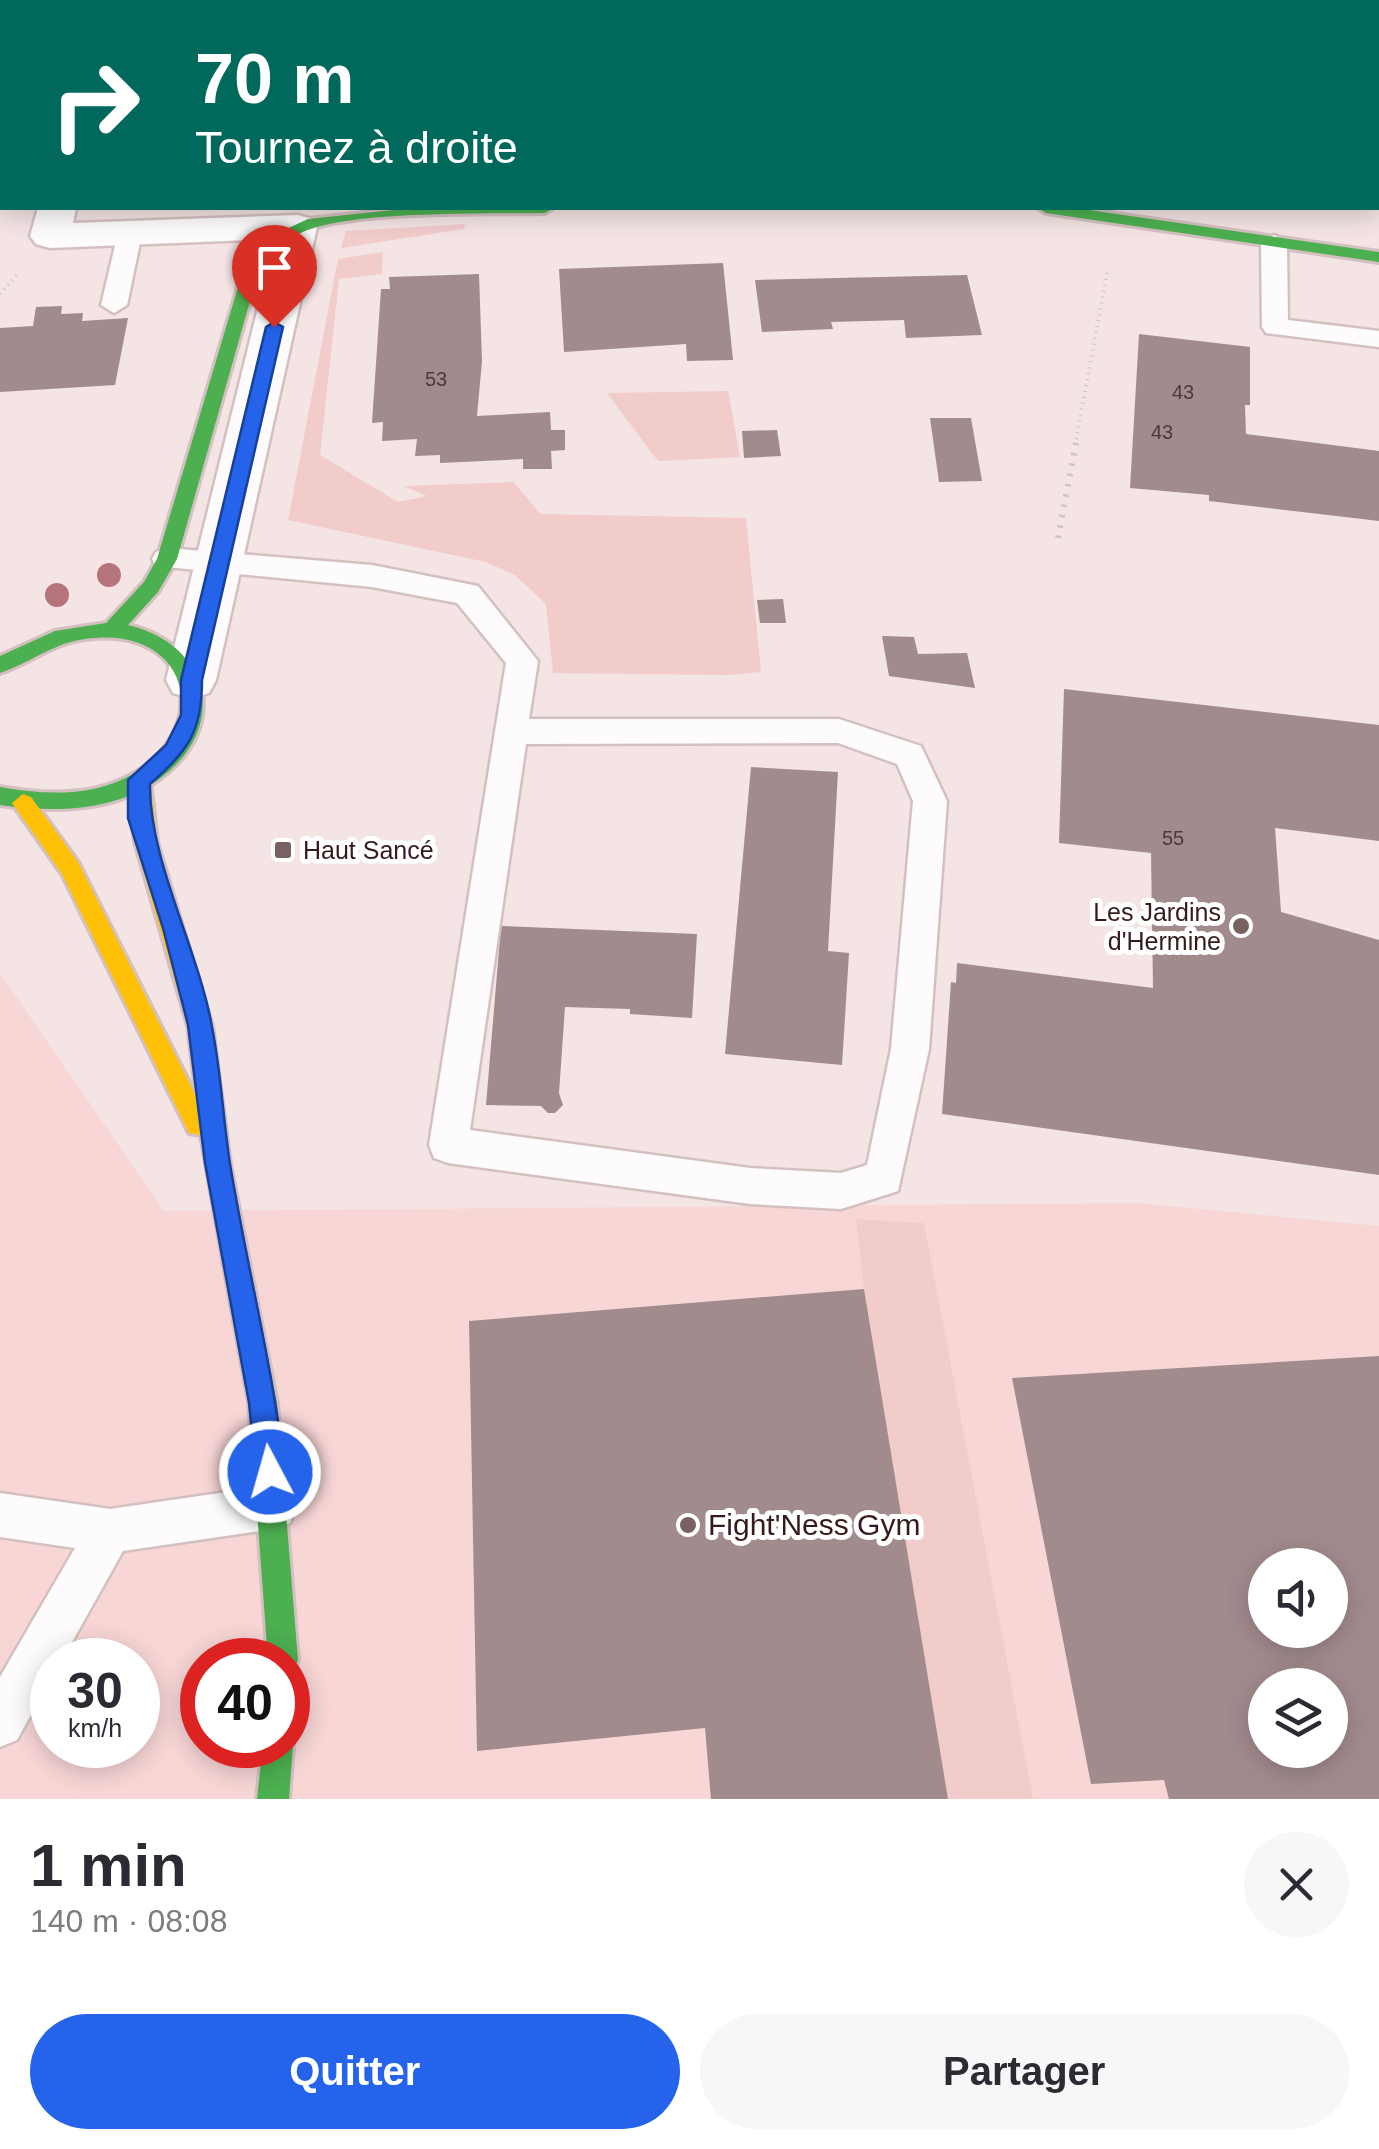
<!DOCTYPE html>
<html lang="fr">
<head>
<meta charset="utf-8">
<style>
	body { margin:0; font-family:Arial,sans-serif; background:#f7f7f7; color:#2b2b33; height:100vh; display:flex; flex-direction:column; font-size:38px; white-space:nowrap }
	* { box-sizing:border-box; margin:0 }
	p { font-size:32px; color:#7c7c81 }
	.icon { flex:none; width:55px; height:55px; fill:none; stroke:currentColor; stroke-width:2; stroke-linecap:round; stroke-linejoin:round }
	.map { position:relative; height:1799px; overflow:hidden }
	.panel { display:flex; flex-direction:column; background:#fff; flex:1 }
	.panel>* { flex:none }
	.hud { position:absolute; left:0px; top:0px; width:1380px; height:210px; box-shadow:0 5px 25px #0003; background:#00695c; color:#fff; overflow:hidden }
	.tools { position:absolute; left:1248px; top:1548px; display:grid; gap:20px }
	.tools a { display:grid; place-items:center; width:100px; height:100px; border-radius:50%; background:#fff; box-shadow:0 5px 25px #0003; font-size:50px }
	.speed { position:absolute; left:30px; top:1638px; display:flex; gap:20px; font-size:50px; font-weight:700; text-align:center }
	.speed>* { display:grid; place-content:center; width:130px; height:130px; border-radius:50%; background:#fff; box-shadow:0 5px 25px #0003; line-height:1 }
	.speed small { font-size:25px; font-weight:400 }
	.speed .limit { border:15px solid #d22; background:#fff; color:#111 }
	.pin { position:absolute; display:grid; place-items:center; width:85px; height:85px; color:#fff; margin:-102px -42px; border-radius:50% 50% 50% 0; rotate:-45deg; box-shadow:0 0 10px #0007 }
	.pin .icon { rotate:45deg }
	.me { position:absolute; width:110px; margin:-55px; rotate:354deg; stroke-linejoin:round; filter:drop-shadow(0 0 8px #0008) }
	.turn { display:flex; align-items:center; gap:35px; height:210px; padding:0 30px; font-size:45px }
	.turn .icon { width:130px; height:130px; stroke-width:2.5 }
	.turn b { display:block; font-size:70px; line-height:85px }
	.round { display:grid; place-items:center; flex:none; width:105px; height:105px; border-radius:52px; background:#f7f7f7 }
	.head { display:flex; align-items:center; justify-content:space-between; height:170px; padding:0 30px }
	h1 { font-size:60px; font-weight:800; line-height:75px }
	.primary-button { display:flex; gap:20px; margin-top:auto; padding:20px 30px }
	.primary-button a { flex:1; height:115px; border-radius:60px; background:#2563eb; color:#fff; font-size:40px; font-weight:800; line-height:115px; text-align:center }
	.primary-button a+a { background:#f7f7f7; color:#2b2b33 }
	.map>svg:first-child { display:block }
	.built { fill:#f8d6d6; fill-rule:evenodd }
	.green { fill:#f2cbcb }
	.building { fill:#a28b8d; fill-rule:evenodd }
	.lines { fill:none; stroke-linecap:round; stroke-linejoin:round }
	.lane-casing { stroke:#d4c0c0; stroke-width:5 }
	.street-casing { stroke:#d4c0c0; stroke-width:5 }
	.fast-casing { stroke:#d4c0c0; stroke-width:6 }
	.slow-casing { stroke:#d4c0c0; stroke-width:6 }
	.path-far1 { stroke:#cdc5c5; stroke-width:4; stroke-dasharray:1 5; stroke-linecap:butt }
	.path { stroke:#cdc5c5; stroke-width:6; stroke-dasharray:2.5 8; stroke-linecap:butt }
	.lane { fill:#fdfbfb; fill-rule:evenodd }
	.street { fill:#fdfbfb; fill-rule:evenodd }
	.fast { fill:#4caf50; fill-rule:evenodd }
	.slow { fill:#ffc107; fill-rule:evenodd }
	.tree { fill:#b5737c }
	.route { fill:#2563eb; stroke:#184099; stroke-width:2.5 }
	.poi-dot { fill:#786161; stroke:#fff; stroke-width:4 }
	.labels { text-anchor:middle; stroke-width:10; stroke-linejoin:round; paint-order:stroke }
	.number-label { font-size:20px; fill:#503738 }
	.poi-label { font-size:25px; fill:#351b1b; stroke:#fff; text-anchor:start }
	.near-poi-label { font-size:30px; fill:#351b1b; stroke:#fff; text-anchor:start }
</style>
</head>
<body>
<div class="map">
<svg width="1379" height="1799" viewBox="0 0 1379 1799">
	<rect width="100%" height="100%" fill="#f4e4e4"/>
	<path class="built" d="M0,973l164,238 972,-8 243,23v573h-1379zM1265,1565h65v65h-65zM52,1660h86v85h-86zM202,1660h86v85h-86zM1265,1685h65v65h-65z"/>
	<g class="green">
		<path d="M465,224l-1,5 -123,19 5,-17z"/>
		<path d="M383,252l-1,22 -43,5 -19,176 78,47 29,-6 -24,-10 111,-4 26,32 206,4 15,154 -33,3 -175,-2 -7,-69 -31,-29 -29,-13 -198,-42 50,-261z"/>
		<path d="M728,391l12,66 -82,4 -51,-68z"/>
		<path d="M856,1219l68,4 109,576h-85l-84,-510z"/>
	</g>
	<g class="building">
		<path d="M723,263l10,97 -46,1 -1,-17 -122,8 -5,-83z"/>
		<path d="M479,274l3,87 -5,55 73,-4 1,18h14v20l-14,1 1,18h-29v-10l-83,4v-8l-25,1 2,-17 -35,2 1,-19 -11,1 9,-134h9l-1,-12z"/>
		<path d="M967,275l15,60 -76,3 -2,-18 -73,2 2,7 -71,3 -7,-52z"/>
		<path d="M62,306l-1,8 22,-1 -1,8 46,-3 -13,67 -115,7v-64l33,-2 3,-19z"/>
		<path d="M1139,334l111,13v58h-5l1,29 133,17v70l-170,-20v-6l-79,-7z"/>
		<path d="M930,418h41l11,63 -43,1z"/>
		<path d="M777,430l4,26 -37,2 -2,-27z"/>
		<path d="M783,599l3,24h-26l-3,-23z"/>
		<path d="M882,636l32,1 4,17 49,-1 8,35 -86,-12z"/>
		<path d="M1064,689l315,36v116l-104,-13 6,84 98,28v235l-437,-61 9,-132 5,1 1,-20 196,25 -2,-135 -92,-10z"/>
		<path d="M751,767l87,5 -10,179 21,2 -7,112 -117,-11z"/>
		<path d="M501,926l196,8 -5,84 -62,-4v-5l-65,-2 -6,86 4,12 -8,8h-7l-7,-7 -55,-1z"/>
		<path d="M864,1289l84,510h-237l-6,-71 -228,23 -8,-430z"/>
		<path d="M1379,1356v443h-210l-5,-19 -73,4 -79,-406zM1265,1565h65v65h-65zM1265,1685h65v65h-65z"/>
	</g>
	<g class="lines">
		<g class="lane-casing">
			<g id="lane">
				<path d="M130,226l12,7 -15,72 -13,8 -13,-8 17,-72z"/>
				<path d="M1274,235l13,8 1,77 91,11v16l-113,-14 -4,-6 -1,-84z"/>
				<path d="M167,548l205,17 106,21 60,75 -9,58h310l82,27 26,55 -18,248 -31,142 -57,18 -91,-5 -302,-41 -14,-5 -5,-13 77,-482 -49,-60 -85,-16 -216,-21 -4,-7 4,-7zM838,743l59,21 16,37 -22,248 -24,116 -26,8 -91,-5 -280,-38 56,-386z"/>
				<path d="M274,1485l16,6 6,16 -6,16 -16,6 -151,22 -61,109h-10v17l-35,63 -17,7v-70l75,-129 -75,-11v-44l110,16z"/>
			</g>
		</g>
		<g class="street-casing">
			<path id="street" d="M38,208h38l-3,15 225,-8 14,4 5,8 -101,453 -7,13 -18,6 -18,-6 -7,-13 109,-441 -225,9 -14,-4 -6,-8z"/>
		</g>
		<g class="fast-casing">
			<g id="fast">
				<path d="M413,208h140l-8,5c-55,1 -203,-3 -246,21 -21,12 -34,32 -45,53l-77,272 -19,33 -30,33c81,19 102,100 34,152 -45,35 -109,36 -162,28v-18c40,7 84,10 121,-7 96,-43 73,-157 -36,-141 -32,4 -55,24 -85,34v-17l55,-25 51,-8 38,-41 13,-23 81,-272 17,-29 27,-27 26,-12z"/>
				<path d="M1038,208h37l304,44v10l-333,-49z"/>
				<path d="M239,1264l9,4 4,9 25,126 21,257 -4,11 -6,2v-13h-20l-19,-257 -23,-126 4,-9z"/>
				<path d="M288,1734l5,11 -4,54h-32l6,-54h25z"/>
			</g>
		</g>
		<g class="slow-casing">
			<path id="slow" d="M139,772l11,8 7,62 55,184 18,138 22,113 -4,9 -9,4 -9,-4 -4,-9 -25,-142 -12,-2 -127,-259 -50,-71 11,-9 8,3 47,65 119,236 -9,-72 -53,-184 -7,-62z"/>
		</g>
		<g class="path-far1">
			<path d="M0,294l17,-19"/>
			<path d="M1075,445l33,-177"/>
		</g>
		<path class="path" d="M1058,538l18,-95"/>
		<use href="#lane" class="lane"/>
		<use href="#street" class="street"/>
		<use href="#fast" class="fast"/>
		<use href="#slow" class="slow"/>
	</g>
	<g class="tree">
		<circle cx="109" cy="575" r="12"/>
		<circle cx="57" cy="595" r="12"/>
	</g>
	<path class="route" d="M274,322l9,5 -81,353c0,52 -14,71 -52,104 -1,77 48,164 62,243 9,45 11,91 18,137 17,103 43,204 55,308l-4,11 -11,4 -10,-4 -4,-11 -7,-69 -44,-240 -17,-138 -25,-97 -35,-110v-38l38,-35 15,-30v-35l85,-353z"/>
	<g class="poi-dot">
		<rect x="273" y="840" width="20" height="20" rx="5"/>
		<circle cx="1241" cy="926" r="10"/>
		<circle cx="688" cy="1525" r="10"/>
	</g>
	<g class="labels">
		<g class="number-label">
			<text x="436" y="386">53</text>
			<text x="1183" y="399">43</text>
			<text x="1162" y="439">43</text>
			<text x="1173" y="845">55</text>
		</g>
		<g class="poi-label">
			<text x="303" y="859">Haut Sancé</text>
			<text x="1221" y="921" text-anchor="end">Les Jardins<tspan x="1221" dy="29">d'Hermine</tspan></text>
		</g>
		<g class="near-poi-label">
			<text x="708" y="1535">Fight'Ness Gym</text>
		</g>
	</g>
</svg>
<div class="tools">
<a><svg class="icon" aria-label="sound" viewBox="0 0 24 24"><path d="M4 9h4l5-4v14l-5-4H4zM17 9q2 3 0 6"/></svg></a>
<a><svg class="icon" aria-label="layers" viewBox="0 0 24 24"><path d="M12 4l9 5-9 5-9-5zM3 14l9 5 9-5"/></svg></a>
</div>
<div class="speed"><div>30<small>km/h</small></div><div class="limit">40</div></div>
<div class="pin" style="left:274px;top:327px;background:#d93025"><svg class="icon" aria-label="arrive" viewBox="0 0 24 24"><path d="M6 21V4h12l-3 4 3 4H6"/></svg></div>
<svg class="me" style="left:270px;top:1472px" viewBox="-20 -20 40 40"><circle r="17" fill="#2563eb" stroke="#fff" stroke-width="3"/><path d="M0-11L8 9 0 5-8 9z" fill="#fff"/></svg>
<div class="hud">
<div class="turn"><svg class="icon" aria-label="right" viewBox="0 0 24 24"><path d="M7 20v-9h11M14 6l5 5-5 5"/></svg><div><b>70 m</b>Tournez à droite</div></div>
</div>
</div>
<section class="panel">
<div class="head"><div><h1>1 min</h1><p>140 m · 08:08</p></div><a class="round"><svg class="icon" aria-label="close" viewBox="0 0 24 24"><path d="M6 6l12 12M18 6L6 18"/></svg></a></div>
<div class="primary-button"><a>Quitter</a><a>Partager</a></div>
</section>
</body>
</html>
